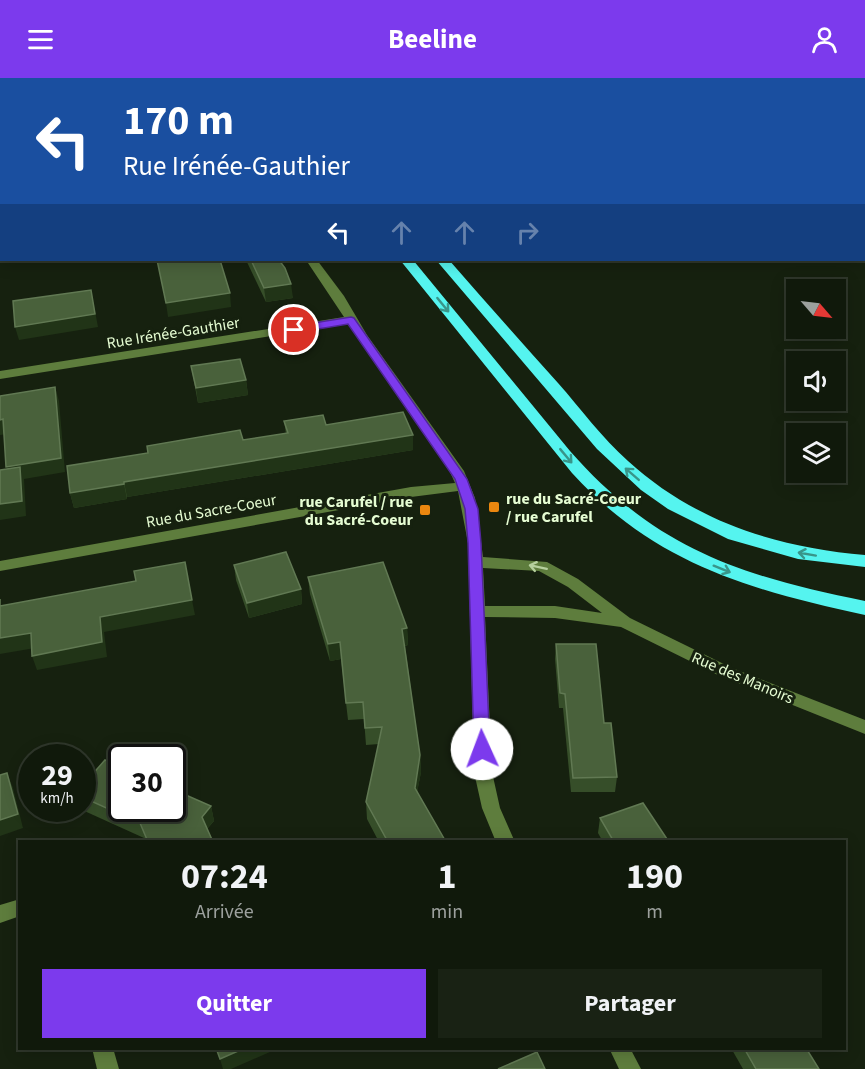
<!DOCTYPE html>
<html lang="fr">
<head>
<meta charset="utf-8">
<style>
	body { margin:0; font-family:"Source Sans 3",sans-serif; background:#192214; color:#f1f3f6; height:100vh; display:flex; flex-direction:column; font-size:22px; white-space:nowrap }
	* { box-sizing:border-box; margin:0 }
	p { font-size:20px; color:#9ca09d }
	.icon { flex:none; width:33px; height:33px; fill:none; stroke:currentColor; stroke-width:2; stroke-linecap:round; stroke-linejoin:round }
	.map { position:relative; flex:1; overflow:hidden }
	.details { position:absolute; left:18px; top:762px; width:828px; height:210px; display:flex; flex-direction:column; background:#10190b; border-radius:0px; box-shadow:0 3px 15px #0003,0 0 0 2px #30382c }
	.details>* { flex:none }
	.guide { position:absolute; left:0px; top:0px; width:866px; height:183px; box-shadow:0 3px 15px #0003,0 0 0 2px #30382c; background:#1a4fa0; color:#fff; overflow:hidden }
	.needle { width:39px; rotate:118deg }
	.tools { position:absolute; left:786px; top:201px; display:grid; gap:12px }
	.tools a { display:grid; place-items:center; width:60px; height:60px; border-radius:0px; background:#10190b; box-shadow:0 3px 15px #0003,0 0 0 2px #30382c; font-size:30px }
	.speed { position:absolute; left:18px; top:666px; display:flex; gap:12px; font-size:30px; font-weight:700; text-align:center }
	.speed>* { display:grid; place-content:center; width:78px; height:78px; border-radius:50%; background:#10190b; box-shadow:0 3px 15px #0003,0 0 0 2px #30382c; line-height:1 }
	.speed small { font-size:15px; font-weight:400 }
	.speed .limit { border:3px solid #111; border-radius:9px; background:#fff; color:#111 }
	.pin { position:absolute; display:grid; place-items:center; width:51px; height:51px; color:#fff; margin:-26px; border:3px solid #fff; border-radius:50%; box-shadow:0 2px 6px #0007 }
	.me { position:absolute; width:66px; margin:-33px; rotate:358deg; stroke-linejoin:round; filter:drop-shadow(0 0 4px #0008) }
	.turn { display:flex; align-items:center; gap:21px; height:126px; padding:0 24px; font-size:27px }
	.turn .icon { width:78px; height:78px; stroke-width:2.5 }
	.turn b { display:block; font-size:42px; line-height:51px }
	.lanes { display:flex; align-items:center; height:57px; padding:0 24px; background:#0003; justify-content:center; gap:30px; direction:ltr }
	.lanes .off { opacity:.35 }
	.eta { display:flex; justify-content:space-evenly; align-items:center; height:102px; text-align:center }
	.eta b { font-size:36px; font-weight:700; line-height:42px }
	.primary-button { display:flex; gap:12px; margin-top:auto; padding:12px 24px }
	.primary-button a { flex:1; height:69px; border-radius:0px; background:#7c3aed; color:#fff; font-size:24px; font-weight:700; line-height:69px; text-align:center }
	.primary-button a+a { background:#192214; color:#f1f3f6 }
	header { display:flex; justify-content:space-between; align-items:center; height:78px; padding:0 24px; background:#7c3aed; color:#fff; font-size:27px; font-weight:700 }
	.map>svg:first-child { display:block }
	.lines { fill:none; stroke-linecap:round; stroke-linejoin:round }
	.minor { fill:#5e7d3d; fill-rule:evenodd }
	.highway { fill:#55f4ef; fill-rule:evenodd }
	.wall { fill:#364e29 }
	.shaded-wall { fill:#213417 }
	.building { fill:#49613b; stroke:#617953; stroke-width:1.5 }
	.oneway { stroke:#39958a }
	.oneway2 { stroke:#b6d09e }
	.route { fill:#7c3aed; stroke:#51269a; stroke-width:1.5 }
	.poi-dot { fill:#eb870f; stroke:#16210f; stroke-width:2 }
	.labels { text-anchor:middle; stroke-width:6; stroke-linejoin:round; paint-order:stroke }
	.street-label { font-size:16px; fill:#e5fcd2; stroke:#16210f }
	.poi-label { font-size:16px; font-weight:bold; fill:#e5fcd2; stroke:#16210f; text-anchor:start }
</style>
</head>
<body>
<header><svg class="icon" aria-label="menu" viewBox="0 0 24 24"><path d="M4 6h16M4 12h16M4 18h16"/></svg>Beeline<svg class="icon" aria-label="person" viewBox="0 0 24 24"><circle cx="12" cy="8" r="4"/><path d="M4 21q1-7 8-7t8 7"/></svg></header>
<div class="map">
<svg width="865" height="991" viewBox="0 0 865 991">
	<rect width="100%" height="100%" fill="#16210f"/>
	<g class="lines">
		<g class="minor">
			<rect x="0" y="157" width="2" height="6"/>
			<path d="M306,182h11l27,36 23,39 97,136 11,27 8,59 64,5 31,17 52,39 102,50 133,52v14l-145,-58 -99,-49 -66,-9 -70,-1 7,155 8,36 15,34h-19l-14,-34 -8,-36 -6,-229 -10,-52 -47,6 -411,74v-10l411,-74 44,-4 -5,-11 -102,-148 -348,55v-8l344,-54zM483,490l56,3 29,16 34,26 -47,-7h-70z"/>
			<path d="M20,821v17l-20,7v-18z"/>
			<path d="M92,970h21l6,21h-22z"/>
			<path d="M609,970h21l11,21h-22z"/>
		</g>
		<g class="highway">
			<path d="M12,0h13l-14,2z"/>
			<path d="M300,0h22l-23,2z"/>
			<path d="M408,0h22l-23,2z"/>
			<path d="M481,0h13l-14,2z"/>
			<path d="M699,0h11l1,2h-11z"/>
			<path d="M800,0h11l1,2h-11z"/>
			<path d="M0,3h2l-2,7z"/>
			<rect x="0" y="32" width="2" height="6"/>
			<rect x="864" y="34" width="1" height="7"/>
			<path d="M0,45h2l-2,7z"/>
			<path d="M864,106l1,1v8l-1,-1z"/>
			<rect x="864" y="124" width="1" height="9"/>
			<path d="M400,182h13l157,191c86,98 171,125 295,150v14c-116,-25 -211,-52 -293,-142z"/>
			<path d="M436,182h13c36,41 72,82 109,123 23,26 44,55 70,78 67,61 148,86 237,94v12l-67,-8 -70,-20 -60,-30 -27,-19 -44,-41z"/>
		</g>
	</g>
	<g class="wall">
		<path d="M246,182h33l14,38 -27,4z"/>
		<path d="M191,288l55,14 2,15 -50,8z"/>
		<path d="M284,343l42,4 87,25 -286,47v2l-53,9 -4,-15 173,-53 43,-6z"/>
		<path d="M234,487l67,24 1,15 -53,14 -13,-38z"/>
		<path d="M308,499l99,51 1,17 -3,1 15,109 1,17 -4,20 29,50h-67l-12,-23 -1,-17 13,-58 -13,1 -2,-26 -16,1 -7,-61 -11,2 -20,-67z"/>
		<path d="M556,566l48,79 13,54 -2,15h-44l-8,-84h-4l-4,-49z"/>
		<path d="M82,708l129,20 3,15 -7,8 6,13h-67l-2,-4 -64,-29 2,-1z"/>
		<path d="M600,740l69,24h-66l-5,-9z"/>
		<path d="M731,970h75l13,21h-76z"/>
	</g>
	<g class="shaded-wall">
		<path d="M291,206l2,14 -27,4 -2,-14z"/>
		<path d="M91,212l7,37 -79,13 -4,-13z"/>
		<path d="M230,215l1,14 -63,10 -2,-14z"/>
		<path d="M246,302l2,15 -50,8 -2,-15z"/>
		<path d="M55,309l4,14 6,71 -41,7 2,37 -26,4v-16l10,-23 -4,-14z"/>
		<path d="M3,341l4,15 -7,1v-15z"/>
		<path d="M413,357v15l-286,47 -3,-15z"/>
		<path d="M124,406l3,15 -53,9 -4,-15z"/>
		<path d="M301,511l1,15 -53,14 -2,-15z"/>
		<path d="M192,522l3,15 -91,17 3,25 -70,13 -5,-14 68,-39z"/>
		<path d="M407,550l1,17 -5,1 -1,-17z"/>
		<path d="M31,555l4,15 -35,6v-16z"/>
		<path d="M340,564l1,17 -11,2 -2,-17z"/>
		<path d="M420,677l1,17 -6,32v-16z"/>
		<path d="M7,695l6,15 10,40 -23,8v-16z"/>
		<path d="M211,728l3,15 -9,10 -3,-14z"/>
		<path d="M245,970h34l-48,21h-8l-3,-10z"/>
	</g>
	<g class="building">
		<path d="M157,182h63l10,33 -64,10z"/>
		<path d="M251,182h28l6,8 6,16 -27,4z"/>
		<path d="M91,212l4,24 -80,13 -2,-26z"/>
		<path d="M240,281l6,21 -50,8 -5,-22z"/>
		<path d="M55,309l6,71 -55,9 -3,-48 -3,1v-24z"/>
		<path d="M403,334l10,23 -289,47v2l-54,9 -3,-27 81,-13 -1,-7 93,-16 3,10 45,-7 -4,-12 39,-6 3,10z"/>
		<path d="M20,389l2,34 -22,3v-34z"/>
		<path d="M286,474l15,37 -54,14 -13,-38z"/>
		<path d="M185,484l7,38 -92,17 2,25 -70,14 -1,-23 -31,5v-39v7l136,-25 -2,-10z"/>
		<path d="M383,484l24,66 -5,1 18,126 -5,33 31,54h-58l-22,-40 16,-75 -17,1 -2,-26 -17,1 -6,-61 -12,2 -20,-67z"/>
		<path d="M556,566h40l8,79h7l6,54 -44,1 -8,-84 -5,-1z"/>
		<path d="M105,682l17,7v41h50v-19l39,17 -9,11 11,25h-65l-8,-19 -58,-26v-11z"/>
		<path d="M7,695l11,41 -18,6v-45z"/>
		<path d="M643,725l26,39h-55l-14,-24z"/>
		<path d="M216,970h29l-25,11z"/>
		<path d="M744,970h62l13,21h-63z"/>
		<path d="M537,974l8,17h-47z"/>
	</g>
	<defs><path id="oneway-shaft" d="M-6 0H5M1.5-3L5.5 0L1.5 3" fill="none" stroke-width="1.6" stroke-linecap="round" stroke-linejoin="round" transform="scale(1.5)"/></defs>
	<g class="oneway">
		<use href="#oneway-shaft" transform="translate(443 227) rotate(51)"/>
		<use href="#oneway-shaft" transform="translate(566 378) rotate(50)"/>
		<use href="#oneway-shaft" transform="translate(632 396) rotate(-139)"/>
		<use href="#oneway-shaft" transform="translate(807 476) rotate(-170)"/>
		<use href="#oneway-shaft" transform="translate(722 491) rotate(22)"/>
	</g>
	<use class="oneway2" href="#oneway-shaft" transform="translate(538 489) rotate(-168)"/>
	<path class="route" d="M351,239l3,1 113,161 11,30 3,34 9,206 -3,5 -5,1 -6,-1 -2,-5 -6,-206 -3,-34 -10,-30 -107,-155 -54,9 -5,-3 5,-4z"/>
	<g class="poi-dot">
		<rect x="488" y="423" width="12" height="12" rx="3"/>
		<rect x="419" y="426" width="12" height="12" rx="3"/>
	</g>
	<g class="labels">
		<g class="street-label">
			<text transform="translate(173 254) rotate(-9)" y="6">Rue Irénée-Gauthier</text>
			<text transform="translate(211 432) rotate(-10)" y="6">Rue du Sacre-Coeur</text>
			<text transform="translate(743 599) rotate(23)" y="6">Rue des Manoirs</text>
		</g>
		<g class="poi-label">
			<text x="506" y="426">rue du Sacré-Coeur<tspan x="506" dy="18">/ rue Carufel</tspan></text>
			<text x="413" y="429" text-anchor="end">rue Carufel / rue<tspan x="413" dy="18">du Sacré-Coeur</tspan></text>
		</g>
	</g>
</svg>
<div class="tools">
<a><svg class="needle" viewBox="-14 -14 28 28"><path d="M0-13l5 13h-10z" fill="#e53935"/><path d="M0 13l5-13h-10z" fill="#9ca09d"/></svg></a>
<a><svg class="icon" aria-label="sound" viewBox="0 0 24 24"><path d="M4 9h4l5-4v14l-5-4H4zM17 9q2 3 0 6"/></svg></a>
<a><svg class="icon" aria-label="layers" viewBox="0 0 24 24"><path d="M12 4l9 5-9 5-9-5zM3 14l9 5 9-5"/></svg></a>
</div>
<div class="speed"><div>29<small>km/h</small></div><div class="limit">30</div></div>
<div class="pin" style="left:294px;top:252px;background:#d93025"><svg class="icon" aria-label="arrive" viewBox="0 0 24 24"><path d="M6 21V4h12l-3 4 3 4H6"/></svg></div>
<svg class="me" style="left:482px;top:671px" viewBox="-20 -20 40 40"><circle r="19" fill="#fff"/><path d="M0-13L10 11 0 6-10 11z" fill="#7c3aed"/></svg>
<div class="guide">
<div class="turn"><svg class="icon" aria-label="left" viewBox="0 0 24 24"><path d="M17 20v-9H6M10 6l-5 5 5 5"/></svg><div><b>170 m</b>Rue Irénée-Gauthier</div></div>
<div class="lanes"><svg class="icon" aria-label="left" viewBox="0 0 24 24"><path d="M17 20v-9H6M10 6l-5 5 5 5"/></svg><svg class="icon off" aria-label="ahead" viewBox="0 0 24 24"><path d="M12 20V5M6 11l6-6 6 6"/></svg><svg class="icon off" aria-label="ahead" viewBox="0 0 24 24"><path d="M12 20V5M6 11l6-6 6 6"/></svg><svg class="icon off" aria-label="right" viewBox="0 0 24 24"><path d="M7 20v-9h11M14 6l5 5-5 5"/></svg></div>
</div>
<section class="details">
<div class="eta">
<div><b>07:24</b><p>Arrivée</p></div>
<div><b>1</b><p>min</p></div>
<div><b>190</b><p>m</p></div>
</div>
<div class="primary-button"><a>Quitter</a><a>Partager</a></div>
</section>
</div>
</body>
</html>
